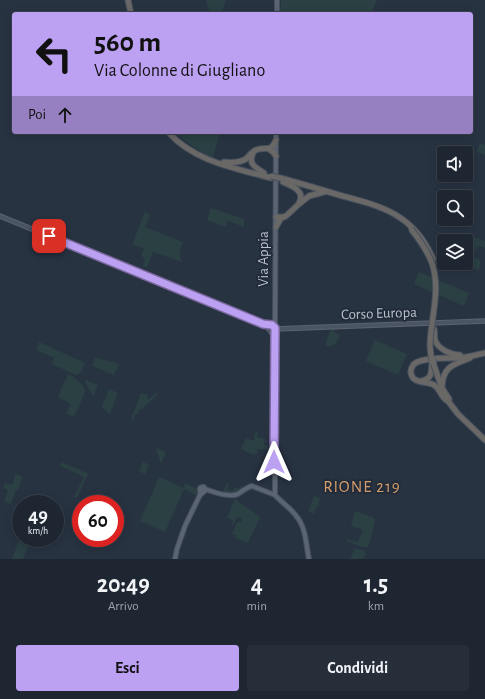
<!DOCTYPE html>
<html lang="it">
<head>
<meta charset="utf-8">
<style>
	body { margin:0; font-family:"Alegreya Sans",sans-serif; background:#262e3a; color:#f1f3f6; height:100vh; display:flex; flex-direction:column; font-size:15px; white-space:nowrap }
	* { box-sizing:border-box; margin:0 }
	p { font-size:13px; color:#a1a5ac }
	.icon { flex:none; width:22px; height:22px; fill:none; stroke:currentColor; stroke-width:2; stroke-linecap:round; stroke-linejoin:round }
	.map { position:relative; height:559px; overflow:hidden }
	.panel { display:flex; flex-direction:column; background:#1e2632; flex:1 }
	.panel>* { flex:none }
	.top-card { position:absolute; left:12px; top:12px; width:461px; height:122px; border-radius:4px; box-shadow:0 2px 10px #0003,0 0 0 1px #3c434d; background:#bca0f2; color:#111; overflow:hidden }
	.controls { position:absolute; left:437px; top:146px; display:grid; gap:8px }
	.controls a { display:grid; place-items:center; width:36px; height:36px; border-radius:4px; background:#1e2632; box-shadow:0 2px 10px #0003,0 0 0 1px #3c434d; font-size:20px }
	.speed { position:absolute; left:12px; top:495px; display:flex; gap:8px; font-size:20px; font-weight:700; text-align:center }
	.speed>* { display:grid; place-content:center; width:52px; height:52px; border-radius:50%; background:#1e2632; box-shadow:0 2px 10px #0003,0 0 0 1px #3c434d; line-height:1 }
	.speed small { font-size:10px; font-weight:400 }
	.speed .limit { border:6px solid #d22; background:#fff; color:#111 }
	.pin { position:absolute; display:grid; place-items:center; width:34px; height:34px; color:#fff; margin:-17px; border-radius:8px; box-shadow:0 2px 6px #0006 }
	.me { position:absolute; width:44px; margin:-22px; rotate:0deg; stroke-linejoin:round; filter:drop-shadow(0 0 3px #0008) }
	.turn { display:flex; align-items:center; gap:14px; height:84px; padding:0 16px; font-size:18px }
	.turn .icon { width:52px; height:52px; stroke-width:2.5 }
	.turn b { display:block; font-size:28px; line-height:34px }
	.then { display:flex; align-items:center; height:38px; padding:0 16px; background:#0003; gap:8px; font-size:15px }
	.eta { display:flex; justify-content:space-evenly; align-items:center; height:68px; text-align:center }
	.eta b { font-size:24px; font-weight:600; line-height:28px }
	.cta { display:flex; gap:8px; margin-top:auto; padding:8px 16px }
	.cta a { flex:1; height:46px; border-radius:4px; background:#bca0f2; color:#111; font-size:16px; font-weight:600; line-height:46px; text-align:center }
	.cta a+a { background:#262e3a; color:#f1f3f6 }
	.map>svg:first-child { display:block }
	.green { fill:#2a4043 }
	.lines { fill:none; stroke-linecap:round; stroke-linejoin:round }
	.secondary-casing { stroke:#5a636f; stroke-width:5.5 }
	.primary-casing { stroke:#464e5b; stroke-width:6 }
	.trunk-casing { stroke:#47505d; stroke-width:7 }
	.secondary { stroke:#4a5465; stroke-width:3.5 }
	.primary { stroke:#5a6472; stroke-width:4 }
	.trunk { stroke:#696866; stroke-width:5 }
	.trunk-bridge-casing { stroke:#47505d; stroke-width:7; stroke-linecap:butt }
	.trunk-bridge { stroke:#696866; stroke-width:5 }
	.route-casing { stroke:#7a689d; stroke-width:10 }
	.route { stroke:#bca0f2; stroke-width:7 }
	.labels { text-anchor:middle; stroke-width:3.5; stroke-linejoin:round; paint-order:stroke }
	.street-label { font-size:15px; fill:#b9c0cc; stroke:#212a38 }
	.quarter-label { font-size:17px; letter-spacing:1px; fill:#d39c6d; stroke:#212a38 }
</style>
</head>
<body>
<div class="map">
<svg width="485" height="559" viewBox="0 0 485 559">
	<rect width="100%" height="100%" fill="#283342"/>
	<g class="green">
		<path d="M206,0h20l-5,14h-11z"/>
		<path d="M281,0h96l-6,14h-91z"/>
		<path d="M177,132h34l9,2 -8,25 -28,-19z"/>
		<path d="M480,143l5,2v10l-8,-3z"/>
		<path d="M211,208l33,11v8l-16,-6 -2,6 -19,-7z"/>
		<path d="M145,212l5,3 -5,12 38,15c-3,9 -5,12 -1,20l-29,-10 -6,15 -4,-1 2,-8 -4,-2 3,-8 -12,-3z"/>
		<path d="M455,235l14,6 2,-5 14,5v7l-7,-2 -2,4h-1l-3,6 9,4 -2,10 -16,-7h3v-22h-14z"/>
		<path d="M419,272l50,21 -5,13 -50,-22z"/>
		<path d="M336,328l-2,4 6,3 -4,9 -1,-1 -2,3 -2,-1 -1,2 -5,-2 6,-16z"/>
		<path d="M375,340l32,14 -9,21 -32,-14z"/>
		<path d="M39,342l46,21 -5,10 -4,2 -24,-11 2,-6 -18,-8z"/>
		<path d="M95,357l15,5 1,-1 8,3 -5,11 -22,-9z"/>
		<path d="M68,374c8,5 16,9 17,18l-10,23 -3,1 -6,-3 5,-9 -13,-7z"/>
		<path d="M86,380l12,5 -5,11 -8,-14z"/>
		<path d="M109,389l9,4 -8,21 -8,-7z"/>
		<path d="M157,392v3l-15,14h-2l-3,5 -2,1 -2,5 -2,-1 10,-26 7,2 -1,4h2z"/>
		<path d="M258,431l-1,6 8,2 -1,6h3v2l3,1v2l-13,-1v5l-2,-1 -1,2 -13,-6 5,-11 8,3 1,-8z"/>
		<path d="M157,448l9,4 -5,12 -5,-14z"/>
		<path d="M62,462l27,12 -3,4 -9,20 -3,-1 10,-20 -24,-11z"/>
		<path d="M143,462l6,3 -4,9 -6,-3z"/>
		<path d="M16,474l7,3 -5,13h-2l-5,14 -7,-3 4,-11 -5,-2 2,-5 7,2z"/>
		<path d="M159,477l25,11 1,-5 12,6 2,2 -1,5 -14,-7 -19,43 -25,-11z"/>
		<path d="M227,483l2,1 -2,5 6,2 2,-4 4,2 2,-3 3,2c-7,6 -12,7 -21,4z"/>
		<path d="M314,496l6,2 -2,6 2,1 -1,1h-2l-3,8 -6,-3z"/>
		<path d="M235,499l25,18 -12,26 -13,-5 1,-3 -4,-1 5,-12h4l1,-3 -5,-2 -4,8h-1l1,-5 -6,-2z"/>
		<path d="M355,511l20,7 -3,16 -4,13h-6l-16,-6 1,-2 11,3 5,-12 -12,-4z"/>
		<path d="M20,537l10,5 -7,17h-11z"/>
		<path d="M354,548l10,3 2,2 -3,6h-13l4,-9z"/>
	</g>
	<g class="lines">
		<g class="secondary-casing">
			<g id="secondary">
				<path d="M0,216l244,100 19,8 9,1 3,4"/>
				<path d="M263,324l6,5 6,9"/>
				<path d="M269,329l4,1 2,-1 210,-8"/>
			</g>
		</g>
		<g class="primary-casing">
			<g id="primary">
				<path d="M277,14v-14"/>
				<path d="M276,132l-1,197v166c7,8 16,13 22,22 9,11 9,28 12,42"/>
				<path d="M205,489c8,3 25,9 33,5 5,-3 9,-7 14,-8l23,9"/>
				<path d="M200,495l5,-4v-2l-1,-2h-2l-2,1v3l2,1"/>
				<path d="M175,559l2,-10 8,-23 15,-31 1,-4"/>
			</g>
		</g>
		<g class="trunk-casing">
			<g id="trunk">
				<path d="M128,0l3,14"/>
				<path d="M168,132c27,30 67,36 103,46"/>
				<path d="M269,149l4,3 3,4"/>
				<path d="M253,153c-5,11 2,14 11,20"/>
				<path d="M224,162c8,1 15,1 22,-3 3,-3 6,-7 10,-9 10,-4 15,3 20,-10"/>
				<path d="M280,178c19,5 39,11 59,17 42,11 75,19 94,64"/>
				<path d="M283,182c9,4 23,9 16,21"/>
				<path d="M276,217h8"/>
				<path d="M276,227l5,-9 5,-2 13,-12 10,-8 15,-4"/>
				<path d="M434,329c1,3 0,8 1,11 3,9 16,15 25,15"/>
				<path d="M438,377l4,11 7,11"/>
				<path d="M421,381c12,-2 10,-9 11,-19"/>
				<path d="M442,387c1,-21 11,-22 28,-29"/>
				<path d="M445,397l13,17 27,26"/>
				<path d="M446,400c-5,-4 -6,-11 -12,-15 -7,-4 -22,-1 -23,-12 -1,-4 1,-6 3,-9 9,-7 34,-6 46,-6 9,-1 17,-3 25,-5"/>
			</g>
		</g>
		<use href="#secondary" class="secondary"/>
		<use href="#primary" class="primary"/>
		<use href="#trunk" class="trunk"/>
		<g class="trunk-bridge-casing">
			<g id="trunk-bridge">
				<path d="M271,176l9,2"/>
				<path d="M411,229c8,10 16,21 21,34 9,27 -1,54 -2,81 0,6 1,12 2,18"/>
				<path d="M433,359l1,6 4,12"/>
			</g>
		</g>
		<use href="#trunk-bridge" class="trunk-bridge"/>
	</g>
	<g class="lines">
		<g class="route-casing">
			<path id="route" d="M49,236l214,88 9,1 3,3v4l-1,130"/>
		</g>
		<use href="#route" class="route"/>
	</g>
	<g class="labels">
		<g class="street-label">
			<text transform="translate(263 259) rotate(-90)" y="5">Via Appia</text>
			<text transform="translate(379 313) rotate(-2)" y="5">Corso Europa</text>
		</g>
		<g class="quarter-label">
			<text x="362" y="492">RIONE 219</text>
		</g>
	</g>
</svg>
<div class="controls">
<a><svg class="icon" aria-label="sound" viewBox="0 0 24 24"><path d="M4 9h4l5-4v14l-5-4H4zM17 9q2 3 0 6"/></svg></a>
<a><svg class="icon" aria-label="search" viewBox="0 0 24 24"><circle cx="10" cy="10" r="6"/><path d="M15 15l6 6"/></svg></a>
<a><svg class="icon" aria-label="layers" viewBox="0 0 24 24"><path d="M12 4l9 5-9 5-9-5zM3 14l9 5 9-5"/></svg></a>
</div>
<div class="speed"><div>49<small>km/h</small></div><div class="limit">60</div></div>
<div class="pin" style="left:49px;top:236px;background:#d93025"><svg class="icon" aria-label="arrive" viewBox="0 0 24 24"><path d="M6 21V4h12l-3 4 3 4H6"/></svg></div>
<svg class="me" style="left:274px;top:462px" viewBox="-20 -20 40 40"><path d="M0-17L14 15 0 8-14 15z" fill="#bca0f2" stroke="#fff" stroke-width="4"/></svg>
<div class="top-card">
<div class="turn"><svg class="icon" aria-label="left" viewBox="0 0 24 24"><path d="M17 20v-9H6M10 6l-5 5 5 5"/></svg><div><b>560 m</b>Via Colonne di Giugliano</div></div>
<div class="then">Poi<svg class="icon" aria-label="ahead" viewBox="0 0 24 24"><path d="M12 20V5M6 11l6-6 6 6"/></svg></div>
</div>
</div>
<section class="panel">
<div class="eta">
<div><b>20:49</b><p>Arrivo</p></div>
<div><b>4</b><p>min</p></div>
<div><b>1.5</b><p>km</p></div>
</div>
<div class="cta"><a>Esci</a><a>Condividi</a></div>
</section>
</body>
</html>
